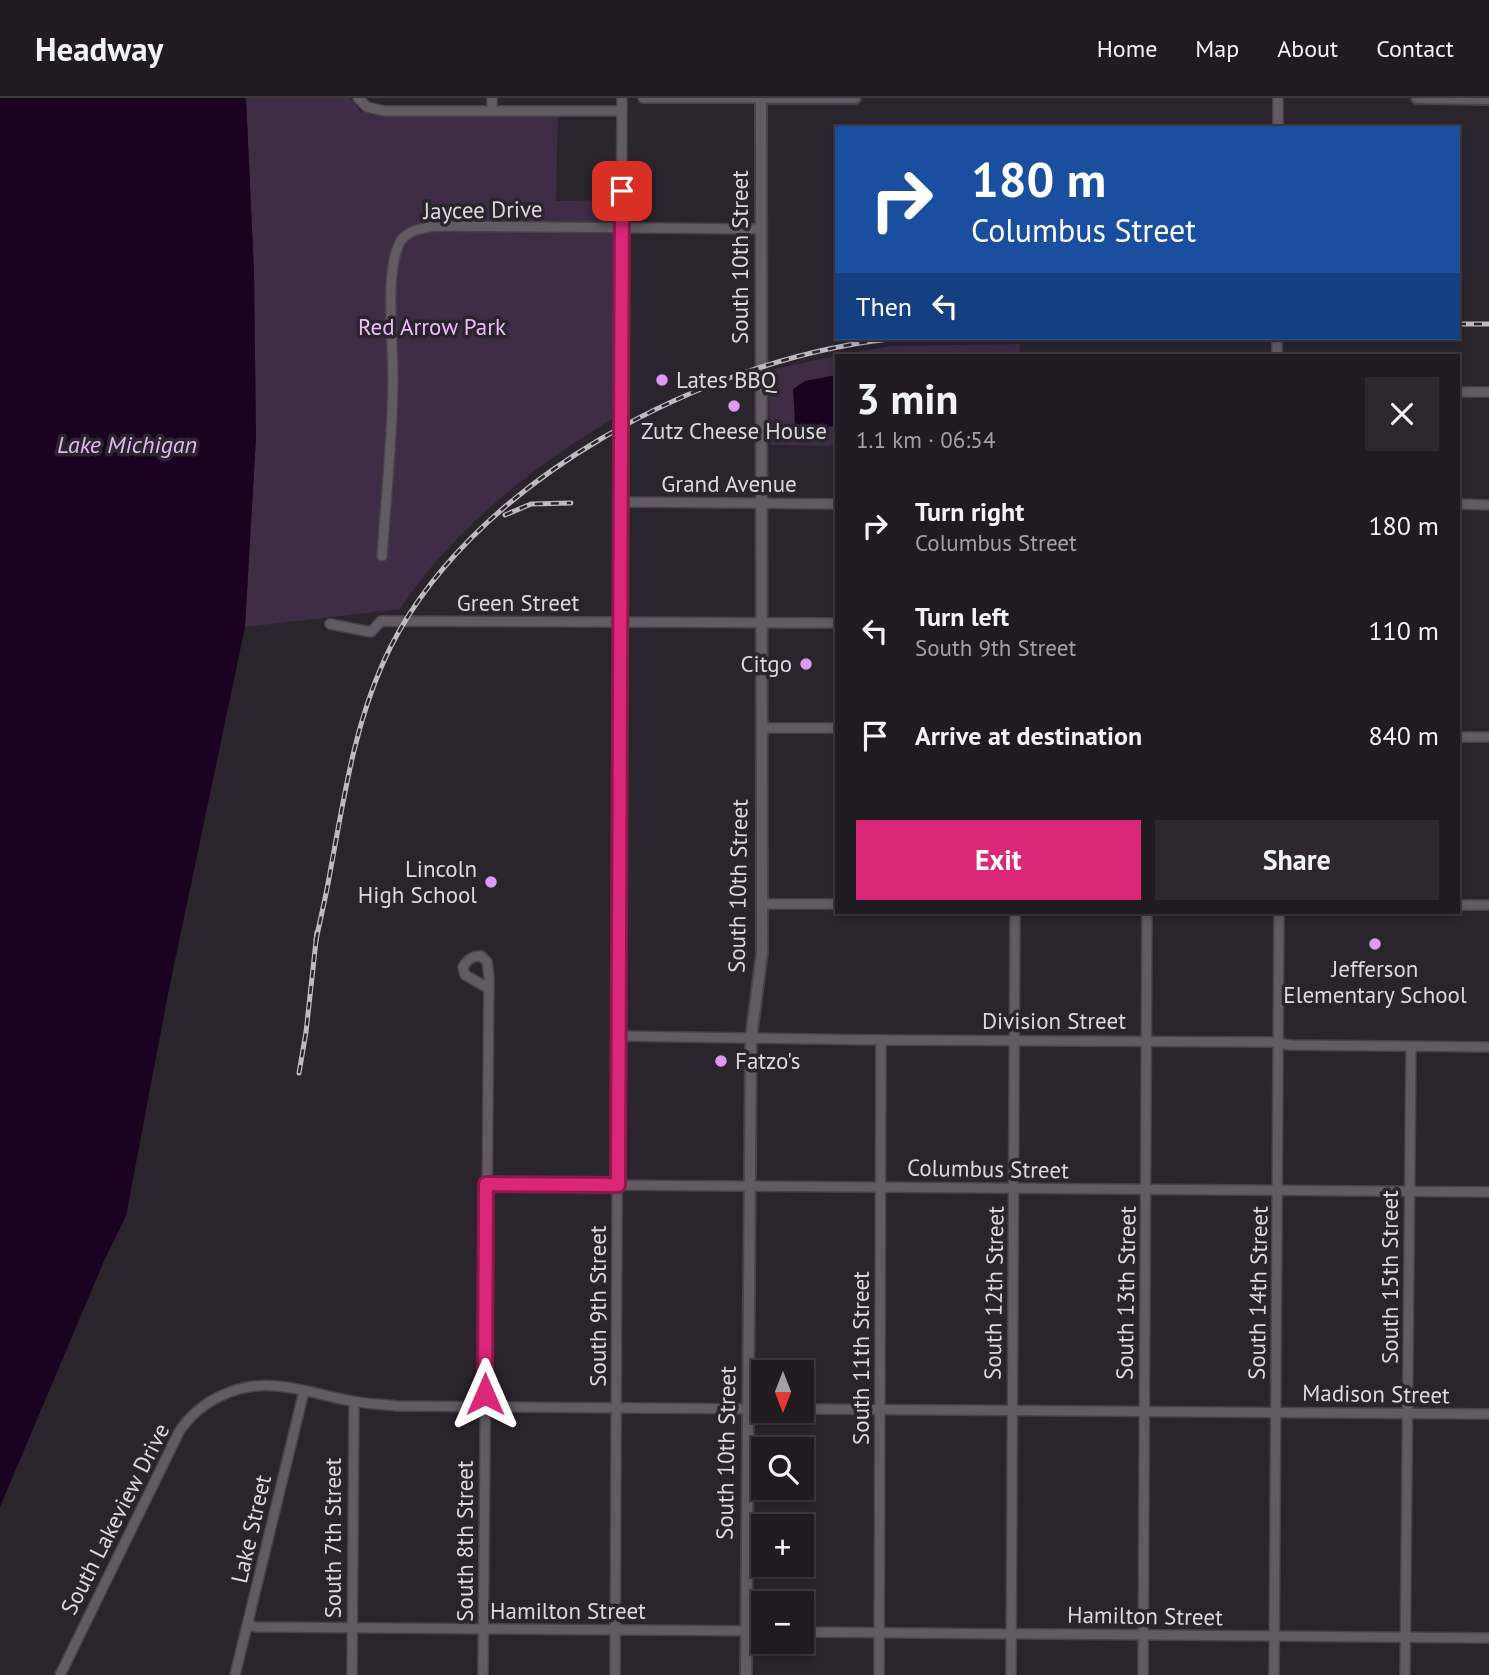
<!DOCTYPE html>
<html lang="en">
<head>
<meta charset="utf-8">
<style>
	body { margin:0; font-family:"PT Sans",sans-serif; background:#2d282e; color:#f1f3f6; height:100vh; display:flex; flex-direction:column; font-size:26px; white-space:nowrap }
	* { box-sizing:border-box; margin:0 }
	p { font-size:23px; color:#a2a1a5 }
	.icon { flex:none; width:38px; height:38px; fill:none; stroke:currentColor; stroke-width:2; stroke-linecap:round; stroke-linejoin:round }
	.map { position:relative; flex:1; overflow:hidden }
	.details { position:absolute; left:835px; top:256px; width:625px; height:560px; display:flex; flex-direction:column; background:#201b21; border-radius:0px; box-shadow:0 4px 10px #0003,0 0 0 2px #3d393f }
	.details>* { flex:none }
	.hud { position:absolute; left:835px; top:28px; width:625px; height:214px; border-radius:0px; box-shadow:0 4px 10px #0003,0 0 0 2px #3d393f; background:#1a4fa0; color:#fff; overflow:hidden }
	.needle { width:46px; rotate:180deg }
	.controls { position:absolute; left:751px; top:1262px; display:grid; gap:14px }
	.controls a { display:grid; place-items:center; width:63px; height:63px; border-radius:0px; background:#201b21; box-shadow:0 4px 10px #0003,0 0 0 2px #3d393f; font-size:35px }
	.pin { position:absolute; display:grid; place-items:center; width:60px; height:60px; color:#fff; margin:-30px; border-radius:14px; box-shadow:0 4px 10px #0006 }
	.me { position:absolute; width:77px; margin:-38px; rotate:0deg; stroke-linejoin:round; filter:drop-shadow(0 0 5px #0008) }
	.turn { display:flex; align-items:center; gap:24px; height:147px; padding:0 21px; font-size:32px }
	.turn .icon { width:91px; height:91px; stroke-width:2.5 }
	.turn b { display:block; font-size:49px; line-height:60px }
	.then { display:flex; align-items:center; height:66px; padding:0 21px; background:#0003; gap:14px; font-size:26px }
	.round { display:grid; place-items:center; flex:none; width:74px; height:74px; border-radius:0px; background:#2d282e }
	.summary { display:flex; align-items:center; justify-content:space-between; height:119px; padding:0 21px }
	h1 { font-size:42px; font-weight:700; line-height:52px }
	.action { display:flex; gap:14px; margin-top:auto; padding:14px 21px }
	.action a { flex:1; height:80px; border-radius:0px; background:#db2777; color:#fff; font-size:28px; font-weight:700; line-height:80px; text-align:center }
	.action a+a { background:#2d282e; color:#f1f3f6 }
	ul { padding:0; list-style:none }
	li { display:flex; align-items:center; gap:21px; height:105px; padding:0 21px }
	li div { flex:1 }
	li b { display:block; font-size:26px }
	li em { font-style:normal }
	header { display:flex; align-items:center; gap:42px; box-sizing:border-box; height:98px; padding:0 35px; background:#201b21; border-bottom:2px solid #3d393f }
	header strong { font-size:33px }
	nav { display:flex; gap:38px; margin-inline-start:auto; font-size:24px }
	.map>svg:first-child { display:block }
	.green { fill:#3f2c45 }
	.water { fill:#1a0321 }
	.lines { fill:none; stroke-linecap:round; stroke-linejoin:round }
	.minor-casing { stroke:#484249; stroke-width:12 }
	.tertiary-casing { stroke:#484249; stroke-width:14 }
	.minor { stroke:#625b64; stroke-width:9 }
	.tertiary { stroke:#625b64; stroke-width:10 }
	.rail-casing { stroke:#bfb9c0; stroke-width:5 }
	.rail { stroke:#2a242c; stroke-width:2.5; stroke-dasharray:8; stroke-linecap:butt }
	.route-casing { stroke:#8e194d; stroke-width:18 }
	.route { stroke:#db2777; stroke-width:12 }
	.poi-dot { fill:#dd99f3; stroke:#2a242c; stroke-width:2.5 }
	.labels { text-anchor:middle; stroke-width:7; stroke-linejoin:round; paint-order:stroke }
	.street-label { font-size:23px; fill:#ddd8de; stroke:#2a242c }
	.park-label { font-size:23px; fill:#ecbdfa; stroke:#2a242c }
	.poi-label { font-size:23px; fill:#ddd8de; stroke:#2a242c; text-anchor:start }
	.water-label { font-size:24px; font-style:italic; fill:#e5b7f4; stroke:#2a242c }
</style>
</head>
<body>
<header>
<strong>Headway</strong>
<nav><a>Home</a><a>Map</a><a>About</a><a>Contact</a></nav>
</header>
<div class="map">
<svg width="1489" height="1577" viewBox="0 0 1489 1577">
	<rect width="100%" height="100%" fill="#2a242c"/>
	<g class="green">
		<path d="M246,0h104l10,13 13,4 185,1 -2,85 60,-1 -1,217c-84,51 -160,110 -215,192l-155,18 11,-190 -2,-165z"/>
		<path d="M1020,246l-1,11h-180l52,-9z"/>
		<path d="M836,258v90l-66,-1 -1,-75z"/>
	</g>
	<g class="water">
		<path d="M0,0h246l8,174 2,165 -11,190 -77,367 -42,222 -22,45 -104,246z"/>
		<path d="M836,277v51l-32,2 -9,-4 -2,-35 12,-8z"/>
	</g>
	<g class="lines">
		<g class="minor-casing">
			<g id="minor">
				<path d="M358,0l9,9 17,4h238"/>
				<path d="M643,0h118"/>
				<path d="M492,13v-13"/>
				<path d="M1278,30v-30"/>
				<path d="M1277,240v17"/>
				<path d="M1458,294h31"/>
				<path d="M621,404l215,2"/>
				<path d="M1458,406l31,1"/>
				<path d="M382,458c4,-57 10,-115 11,-172 1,-38 -9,-107 6,-140 7,-14 22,-15 36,-18l326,3"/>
				<path d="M330,526l41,8 10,-11 455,2"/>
				<path d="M762,630h74"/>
				<path d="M1458,639h31"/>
				<path d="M762,806h74"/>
				<path d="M1458,807h31"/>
				<path d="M619,938l262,4 389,2 20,3 199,2"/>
				<path d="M486,1086l1003,8"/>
				<path d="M802,1311l687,5"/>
				<path d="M248,1527l8,2 507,4"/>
				<path d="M802,1534l687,6"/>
				<path d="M60,1577l119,-243c21,-32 60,-50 98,-46 26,2 50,11 75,15 14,3 29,3 44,5l367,3"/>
				<path d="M235,1577l69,-284"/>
				<path d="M352,1577l2,-273"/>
				<path d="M483,1577l6,-699 -2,-14 -6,-6c-9,0 -13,3 -18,11l2,8 23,13"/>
				<path d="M615,1577l7,-1577"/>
				<path d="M879,1577l2,-635"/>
				<path d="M1011,1577l4,-763"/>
				<path d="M1143,1577l4,-763"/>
				<path d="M1274,1577l5,-763"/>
				<path d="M1405,1577l6,-628"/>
			</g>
		</g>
		<g class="tertiary-casing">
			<g id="tertiary">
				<path d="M761,0h94"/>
				<path d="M1417,0l72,1"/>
				<path d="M746,1577l5,-637 11,-85 -1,-855"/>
			</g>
		</g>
		<use href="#minor" class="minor"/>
		<use href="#tertiary" class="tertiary"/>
		<g class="rail-casing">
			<g id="rail">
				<path d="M1458,226h31"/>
				<path d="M505,417l26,-11 40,-1"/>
				<path d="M316,842c5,-24 11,-48 15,-73 13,-69 23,-139 52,-204 80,-181 328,-308 517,-325"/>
				<path d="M299,975l7,-41 11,-100"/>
			</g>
		</g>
		<use href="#rail" class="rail"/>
	</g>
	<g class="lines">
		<g class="route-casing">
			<path id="route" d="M485,1296l1,-210 132,1 4,-994"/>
		</g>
		<use href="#route" class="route"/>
	</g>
	<g class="poi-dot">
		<circle cx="662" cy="282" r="7"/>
		<circle cx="734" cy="308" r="7"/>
		<circle cx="806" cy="566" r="7"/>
		<circle cx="491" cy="784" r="7"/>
		<circle cx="1375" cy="846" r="7"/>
		<circle cx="721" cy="963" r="7"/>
	</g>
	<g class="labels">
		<g class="street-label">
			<text transform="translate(483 112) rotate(-1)" y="8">Jaycee Drive</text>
			<text transform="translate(740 159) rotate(-90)" y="8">South 10th Street</text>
			<text x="729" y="394">Grand Avenue</text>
			<text x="518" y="513">Green Street</text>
			<text transform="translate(738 788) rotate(-89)" y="8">South 10th Street</text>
			<text x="1054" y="931">Division Street</text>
			<text transform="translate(988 1071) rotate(1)" y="8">Columbus Street</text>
			<text transform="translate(1390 1179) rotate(-90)" y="8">South 15th Street</text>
			<text transform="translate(994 1195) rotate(-89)" y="8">South 12th Street</text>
			<text transform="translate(1126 1195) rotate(-89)" y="8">South 13th Street</text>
			<text transform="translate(1258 1195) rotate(-89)" y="8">South 14th Street</text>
			<text transform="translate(598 1208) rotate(-90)" y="8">South 9th Street</text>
			<text transform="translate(861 1260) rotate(-90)" y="8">South 11th Street</text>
			<text transform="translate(1376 1296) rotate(1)" y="8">Madison Street</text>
			<text transform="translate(726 1355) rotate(-89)" y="8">South 10th Street</text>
			<text transform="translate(115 1421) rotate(-63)" y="8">South Lakeview Drive</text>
			<text transform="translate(251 1431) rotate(-77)" y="8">Lake Street</text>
			<text transform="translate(333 1440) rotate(-90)" y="8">South 7th Street</text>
			<text transform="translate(465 1443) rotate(-90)" y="8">South 8th Street</text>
			<text x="568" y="1521">Hamilton Street</text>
			<text transform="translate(1145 1518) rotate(1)" y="8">Hamilton Street</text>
		</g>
		<g class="park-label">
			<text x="432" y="237">Red Arrow Park</text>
		</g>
		<g class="poi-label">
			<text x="676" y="290">Lates BBQ</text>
			<text x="734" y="341" text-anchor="middle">Zutz Cheese House</text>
			<text x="792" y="574" text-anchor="end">Citgo</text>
			<text x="477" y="779" text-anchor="end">Lincoln<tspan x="477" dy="26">High School</tspan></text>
			<text x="1375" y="879" text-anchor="middle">Jefferson<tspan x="1375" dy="26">Elementary School</tspan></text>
			<text x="735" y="971">Fatzo's</text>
		</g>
		<g class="water-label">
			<text x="127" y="355">Lake Michigan</text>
		</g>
	</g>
</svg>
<div class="controls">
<a><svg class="needle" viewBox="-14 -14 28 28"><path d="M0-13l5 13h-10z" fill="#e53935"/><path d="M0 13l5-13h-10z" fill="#a2a1a5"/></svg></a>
<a><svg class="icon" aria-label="search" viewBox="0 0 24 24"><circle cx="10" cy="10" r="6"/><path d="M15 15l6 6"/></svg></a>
<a>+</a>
<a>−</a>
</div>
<div class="pin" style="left:622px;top:93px;background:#d93025"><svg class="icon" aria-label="arrive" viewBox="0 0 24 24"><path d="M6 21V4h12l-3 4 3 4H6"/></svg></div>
<svg class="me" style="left:485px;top:1296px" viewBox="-20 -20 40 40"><path d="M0-17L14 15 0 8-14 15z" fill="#db2777" stroke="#fff" stroke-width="4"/></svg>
<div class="hud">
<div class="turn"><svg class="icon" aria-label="right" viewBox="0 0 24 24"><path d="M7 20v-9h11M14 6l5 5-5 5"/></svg><div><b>180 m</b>Columbus Street</div></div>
<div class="then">Then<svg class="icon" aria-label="left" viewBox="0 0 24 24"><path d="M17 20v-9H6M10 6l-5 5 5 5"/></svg></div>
</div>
<section class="details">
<div class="summary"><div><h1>3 min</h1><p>1.1 km · 06:54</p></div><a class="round"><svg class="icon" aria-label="close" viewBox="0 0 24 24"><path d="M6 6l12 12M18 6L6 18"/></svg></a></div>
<ul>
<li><svg class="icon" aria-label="right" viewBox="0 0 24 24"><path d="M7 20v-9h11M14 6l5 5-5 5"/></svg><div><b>Turn right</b><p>Columbus Street</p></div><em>180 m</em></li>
<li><svg class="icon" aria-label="left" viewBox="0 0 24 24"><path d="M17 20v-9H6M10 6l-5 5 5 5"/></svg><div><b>Turn left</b><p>South 9th Street</p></div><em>110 m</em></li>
<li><svg class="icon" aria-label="arrive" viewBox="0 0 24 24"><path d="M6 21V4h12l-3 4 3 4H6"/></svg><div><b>Arrive at destination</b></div><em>840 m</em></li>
</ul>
<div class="action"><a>Exit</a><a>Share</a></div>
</section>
</div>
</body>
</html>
